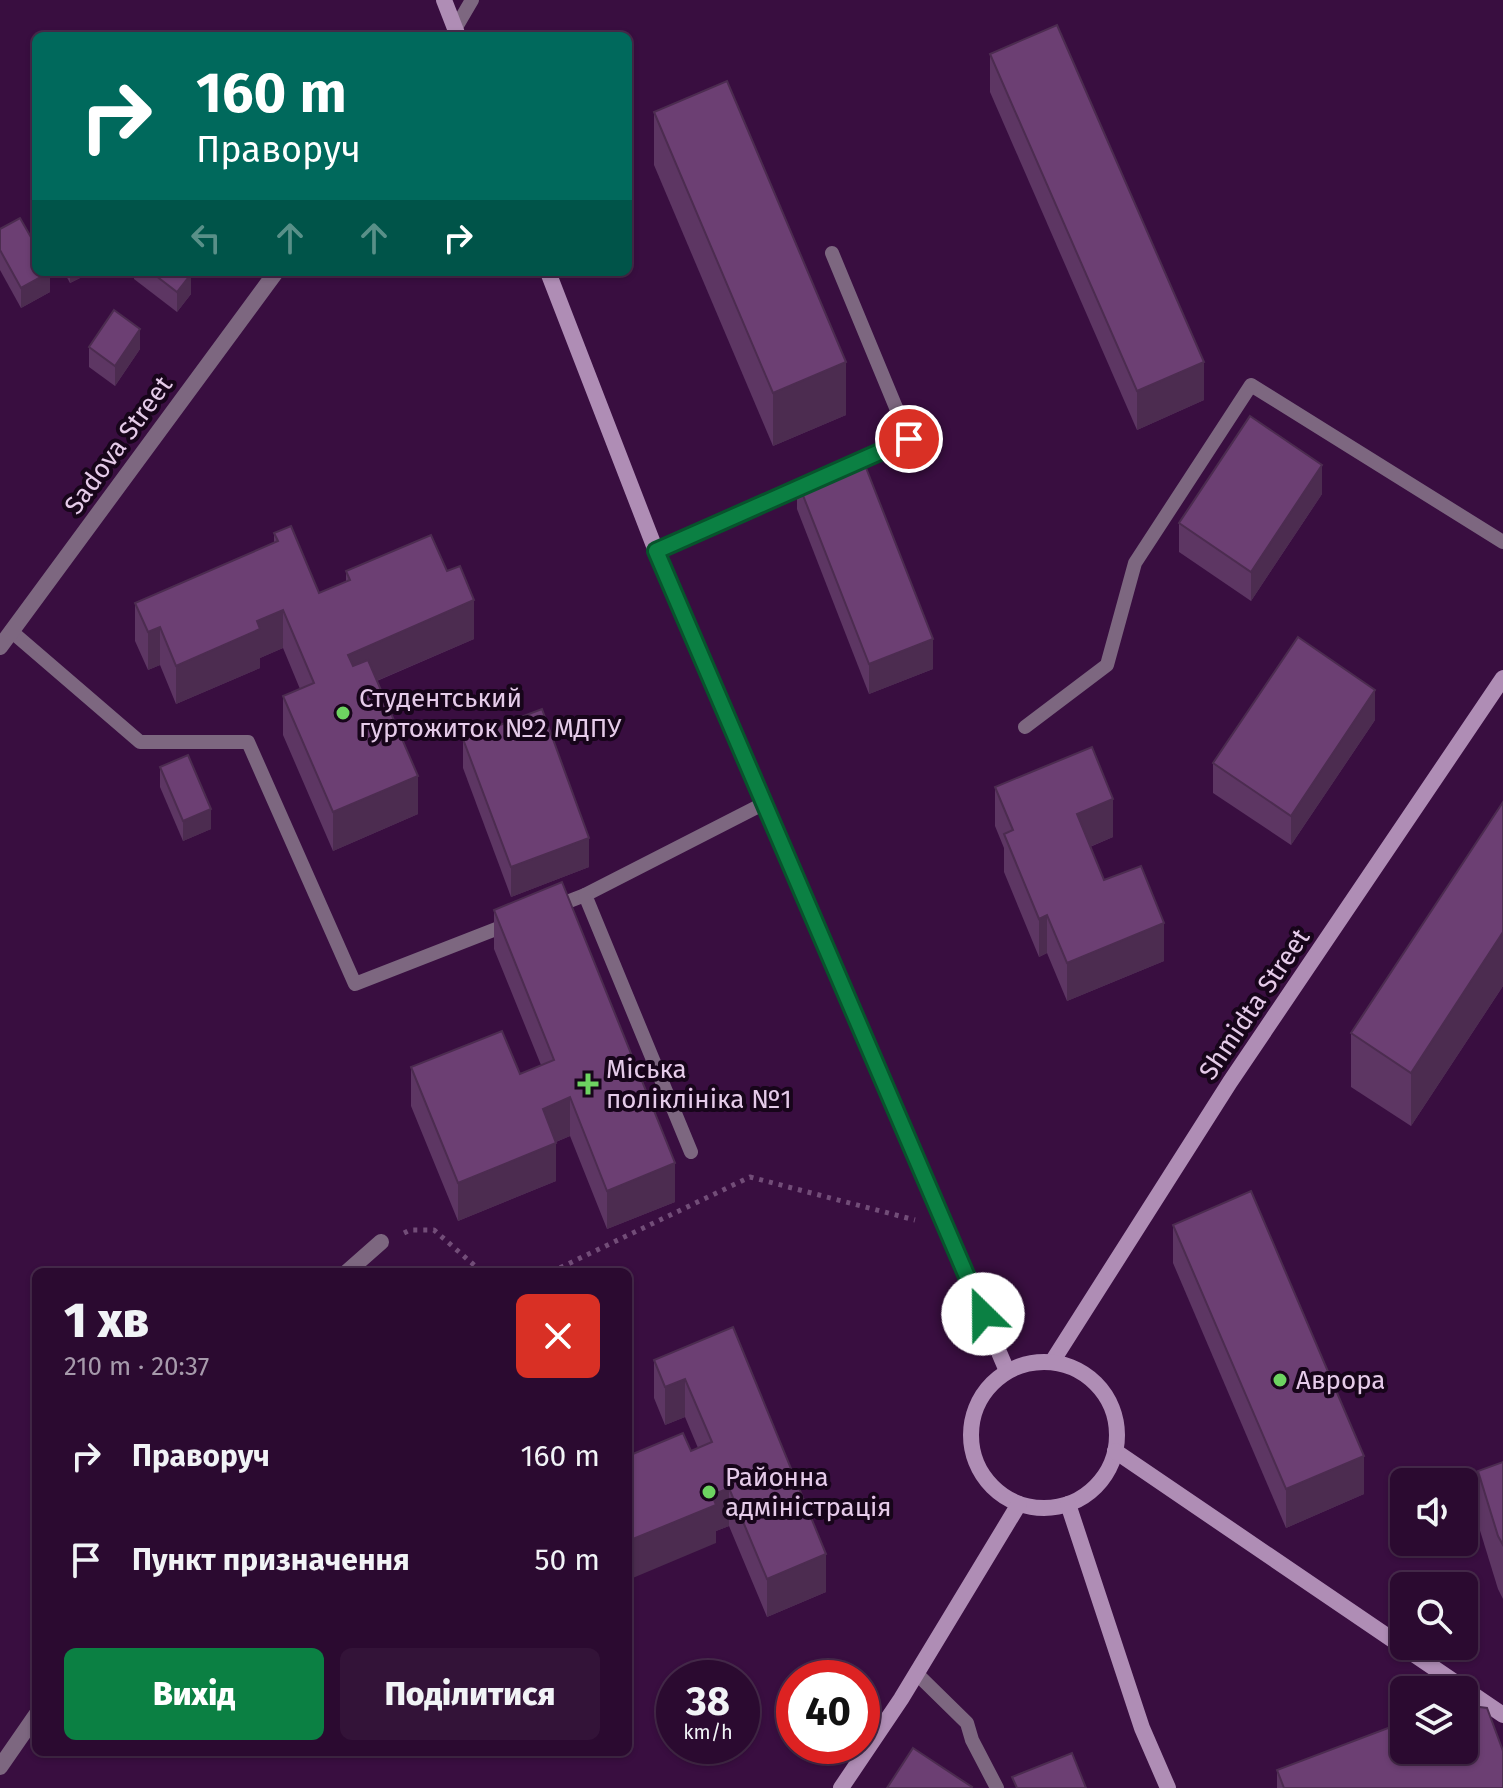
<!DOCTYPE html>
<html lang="uk">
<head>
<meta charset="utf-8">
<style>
	body { margin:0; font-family:"Fira Sans",sans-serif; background:#331338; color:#f1f3f6; height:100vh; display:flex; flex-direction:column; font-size:30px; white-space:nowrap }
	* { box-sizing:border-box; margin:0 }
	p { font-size:26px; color:#a69aab }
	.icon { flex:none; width:44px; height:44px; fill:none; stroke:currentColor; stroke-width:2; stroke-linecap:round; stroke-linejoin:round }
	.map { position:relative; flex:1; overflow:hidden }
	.panel { position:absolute; left:32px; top:1268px; width:600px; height:488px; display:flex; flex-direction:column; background:#2b0a30; border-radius:12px; box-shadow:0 2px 6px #0004,0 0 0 2px #472b4c }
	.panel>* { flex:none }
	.top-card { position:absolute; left:32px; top:32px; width:600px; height:244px; border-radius:12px; box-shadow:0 2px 6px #0004,0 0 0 2px #472b4c; background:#00695c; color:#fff; overflow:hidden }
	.controls { position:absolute; left:1390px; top:1468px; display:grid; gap:16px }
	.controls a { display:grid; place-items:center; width:88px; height:88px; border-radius:12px; background:#2b0a30; box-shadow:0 2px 6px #0004,0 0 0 2px #472b4c; font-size:40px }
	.speed { position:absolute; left:656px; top:1660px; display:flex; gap:16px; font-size:40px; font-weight:700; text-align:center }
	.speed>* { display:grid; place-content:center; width:104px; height:104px; border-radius:50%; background:#2b0a30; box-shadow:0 2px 6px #0004,0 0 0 2px #472b4c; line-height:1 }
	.speed small { font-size:20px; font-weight:400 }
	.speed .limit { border:12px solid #d22; background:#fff; color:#111 }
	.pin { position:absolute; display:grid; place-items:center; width:68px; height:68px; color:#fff; margin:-34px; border:4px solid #fff; border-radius:50%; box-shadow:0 2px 8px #0007 }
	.me { position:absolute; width:88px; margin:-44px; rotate:337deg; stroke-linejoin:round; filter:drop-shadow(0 0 6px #0008) }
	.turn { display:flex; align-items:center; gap:28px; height:168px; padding:0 32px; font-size:36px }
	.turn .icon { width:104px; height:104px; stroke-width:2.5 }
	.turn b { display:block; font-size:56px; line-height:68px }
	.lanes { display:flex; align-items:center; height:76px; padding:0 32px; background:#0003; justify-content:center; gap:40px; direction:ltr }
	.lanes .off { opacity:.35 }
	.round { display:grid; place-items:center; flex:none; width:84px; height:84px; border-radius:12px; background:#331338 }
	.overview { display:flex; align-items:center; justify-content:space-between; height:136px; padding:0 32px }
	h1 { font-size:48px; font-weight:800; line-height:60px }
	.cta { display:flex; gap:16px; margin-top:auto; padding:16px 32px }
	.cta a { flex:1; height:92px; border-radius:12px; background:#0b8043; color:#fff; font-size:32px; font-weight:800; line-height:92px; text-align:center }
	.cta a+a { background:#331338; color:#f1f3f6 }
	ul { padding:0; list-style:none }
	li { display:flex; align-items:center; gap:24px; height:104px; padding:0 32px }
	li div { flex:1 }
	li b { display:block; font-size:30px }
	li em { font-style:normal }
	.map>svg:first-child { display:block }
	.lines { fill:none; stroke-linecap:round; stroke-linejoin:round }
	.path { stroke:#724d78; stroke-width:5; stroke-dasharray:4 6; stroke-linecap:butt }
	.lane { stroke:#7d6780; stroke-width:14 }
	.street { stroke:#7d6780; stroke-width:16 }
	.secondary { stroke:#af8db5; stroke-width:16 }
	.wall { fill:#5d3663 }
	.shaded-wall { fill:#4c2c50 }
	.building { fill:#6c3f73; stroke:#4c2c50; stroke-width:2 }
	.route-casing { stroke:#07532c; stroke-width:20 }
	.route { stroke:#0b8043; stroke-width:14 }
	.poi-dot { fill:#6dd361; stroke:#17051a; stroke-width:3 }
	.labels { text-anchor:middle; stroke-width:8; stroke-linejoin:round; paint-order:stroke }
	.street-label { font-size:26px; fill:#e5cbe9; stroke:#17051a }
	.poi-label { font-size:26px; fill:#e5cbe9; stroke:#17051a; text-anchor:start }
</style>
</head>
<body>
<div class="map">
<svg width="1503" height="1788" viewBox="0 0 1503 1788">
	<rect width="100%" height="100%" fill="#390e40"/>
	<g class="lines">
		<g class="path">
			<path d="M404,1233l6,-3h24l48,42"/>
			<path d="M551,1272l199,-95 165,43"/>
		</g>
		<g class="lane">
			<path d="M455,29l17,-29"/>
			<path d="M832,253l77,186 -63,28"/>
			<path d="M656,551l157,-69"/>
			<path d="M11,631l129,111h108l107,242 154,-60"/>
			<path d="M1025,727l82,-62 28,-102 116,-178 252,157"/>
			<path d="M554,907l31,-12"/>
			<path d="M691,1152l-106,-257 180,-92"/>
			<path d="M916,1673l51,50 5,17 25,48"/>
		</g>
		<g class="street">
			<path d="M0,647l276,-375"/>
			<path d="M347,1272l34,-30"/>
			<path d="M0,1767l36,-52"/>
		</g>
		<g class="secondary">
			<path d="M444,0l14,36"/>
			<path d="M548,272l108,279 351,820"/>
			<path d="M1052,1362l178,-280 273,-404"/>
			<circle cx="1044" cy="1435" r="73"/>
			<path d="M1115,1451l388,264"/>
			<path d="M1068,1504l74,224 26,60"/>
			<path d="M841,1788l60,-89 118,-195"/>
		</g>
	</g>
	<g class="wall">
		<path d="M990,54l214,346 -67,30 -147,-338z"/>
		<path d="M654,112l192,303 -73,31 -119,-281z"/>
		<path d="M0,229l50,63 -29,16 -21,-38z"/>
		<path d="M64,272h28l-22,11z"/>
		<path d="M134,272h55l2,22 -14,18 -43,-33z"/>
		<path d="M89,347l51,2 -25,37 -26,-19z"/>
		<path d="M797,480l136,189 -64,25 -72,-185z"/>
		<path d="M1322,494l-71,107 -72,-49v-29z"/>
		<path d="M274,533l45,60 27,-11v-11l128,68 -97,42 41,133 -85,37 -50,-116v-39l17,-7 -17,-41 -23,10v10l-84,36 -16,-39 -12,5 -13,-29v-38l139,-60z"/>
		<path d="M1375,720l-84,125 -78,-52v-30z"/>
		<path d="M463,739l126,128 -78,30 -48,-129z"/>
		<path d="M160,767l51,62 -28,12 -23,-54z"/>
		<path d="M995,787l118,50 -23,10 14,33 60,81 -97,40 -20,-48 -8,4 -35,-85v-24l-9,-22z"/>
		<path d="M1503,802v184l-92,140 -60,-39v-54z"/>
		<path d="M494,910l181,292 -68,27 -37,-93 -14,6v39l-98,40 -47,-115v-39l109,7 21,-9 -47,-116z"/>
		<path d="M1173,1225l191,269 -78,34 -113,-265z"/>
		<path d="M733,1327l93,265 -59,25 -38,-91 -13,5v12l-25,-92 7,-3 -13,-31 -20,8 -11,-27v-38z"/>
		<path d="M1503,1462v137l-5,-10 -20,-65v-53z"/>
		<path d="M1277,1770l226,18h-226z"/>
	</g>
	<g class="shaded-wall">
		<path d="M50,272v20l-29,16v-20z"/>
		<path d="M70,272h22l-22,11z"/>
		<path d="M191,274v20l-14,18v-20z"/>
		<path d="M140,329v20l-25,37v-20z"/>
		<path d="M846,362v53l-73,31v-53z"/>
		<path d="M1204,362v38l-67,30v-39z"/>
		<path d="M1322,465v29l-71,107v-29z"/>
		<path d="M474,600v39l-126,54v-38z"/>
		<path d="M283,610v38l-23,10v10l-84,36v-38l81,-45z"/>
		<path d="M160,627v38l-12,5v-38z"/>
		<path d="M933,639v30l-64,25v-30z"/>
		<path d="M1375,690v30l-84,125v-29z"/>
		<path d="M418,776v38l-85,37v-39z"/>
		<path d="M1113,799v38l-36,15v-38z"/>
		<path d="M211,809v20l-28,12v-20z"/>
		<path d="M589,838v29l-78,30v-30z"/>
		<path d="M1047,915v38l-8,4v-38z"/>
		<path d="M1164,923v38l-97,40v-38z"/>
		<path d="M1503,932v54l-92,140v-53z"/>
		<path d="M570,1097v39l-27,11v-38z"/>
		<path d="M556,1143v38l-98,40v-38z"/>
		<path d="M675,1163v39l-68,27v-38z"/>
		<path d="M685,1379v38l-20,8v-38z"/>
		<path d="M1364,1456v38l-78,34v-39z"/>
		<path d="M729,1488v38l-13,5v12l-88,37v-39l84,-46z"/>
		<path d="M826,1554v38l-59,25v-38z"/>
	</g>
	<g class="building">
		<path d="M1057,25l147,337 -67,29 -147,-337z"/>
		<path d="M727,81l119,281 -73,31 -119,-281z"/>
		<path d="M20,218l16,28v26h14l-29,16 -21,-38v-21z"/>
		<path d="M151,272h38l2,2 -14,18z"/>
		<path d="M114,310l26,19 -25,37 -26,-19z"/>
		<path d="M1250,416l72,49 -71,107 -72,-49z"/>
		<path d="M861,455l72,184 -64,25 -72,-184z"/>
		<path d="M291,526l28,67 31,-13 -4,-9 85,-36 16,36 13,-5 14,34 -126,55 5,11 15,-6 50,116 -85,36 -50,-116 31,-13 -31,-73 -26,11 3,8 -84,37 -16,-39 -12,5 -13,-29 143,-62 -4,-8z"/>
		<path d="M1298,637l77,53 -84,126 -78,-53z"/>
		<path d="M542,709l47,129 -78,29 -48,-128z"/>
		<path d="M1092,747l21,52 -36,15 27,66 37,-14 23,57 -97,40 -20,-48 -8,4 -35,-85 9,-4 -18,-43z"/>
		<path d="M188,755l23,54 -28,12 -23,-54z"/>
		<path d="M1503,802v130l-92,141 -60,-40z"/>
		<path d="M562,882l113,281 -68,28 -37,-94 -27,12 13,34 -98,40 -47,-116 91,-36 18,43 34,-14 -60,-150z"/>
		<path d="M1251,1191l113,265 -78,33 -113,-264z"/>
		<path d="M733,1327l93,227 -59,25 -38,-91 -17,7 4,10 -88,36v-85l55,-23 8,18 21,-9 -27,-63 -20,8 -11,-27z"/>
		<path d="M1503,1462v83l-5,-9 -20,-65z"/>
		<path d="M1464,1705l23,3 16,43v37h-219l-7,-18 127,-48v28h60z"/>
		<path d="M913,1748l59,39 -1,1h-84z"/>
		<path d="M1072,1753l14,35h-69l-5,-11z"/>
	</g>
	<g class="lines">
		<g class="route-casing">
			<path id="route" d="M909,439l-253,112 327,763"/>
		</g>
		<use href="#route" class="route"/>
	</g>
	<g class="poi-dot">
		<circle cx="343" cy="713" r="8"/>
		<path d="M584 1072h8v8h8v8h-8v8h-8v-8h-8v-8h8z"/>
		<circle cx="1280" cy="1380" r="8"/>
		<circle cx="709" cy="1492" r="8"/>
	</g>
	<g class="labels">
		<g class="street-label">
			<text transform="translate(118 445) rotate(-54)" y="9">Sadova Street</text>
			<text transform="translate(1254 1004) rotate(-56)" y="9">Shmidta Street</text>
		</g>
		<g class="poi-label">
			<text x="359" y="707">Студентський<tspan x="359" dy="30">гуртожиток №2 МДПУ</tspan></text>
			<text x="606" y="1078">Міська<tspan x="606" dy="30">поліклініка №1</tspan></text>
			<text x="1296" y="1389">Аврора</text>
			<text x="725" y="1486">Районна<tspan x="725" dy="30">адміністрація</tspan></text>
		</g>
	</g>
</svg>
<div class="controls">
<a><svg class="icon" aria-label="sound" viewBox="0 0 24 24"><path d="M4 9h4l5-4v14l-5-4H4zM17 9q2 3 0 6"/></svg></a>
<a><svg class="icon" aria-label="search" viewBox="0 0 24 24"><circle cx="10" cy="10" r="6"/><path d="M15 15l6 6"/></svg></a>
<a><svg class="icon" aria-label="layers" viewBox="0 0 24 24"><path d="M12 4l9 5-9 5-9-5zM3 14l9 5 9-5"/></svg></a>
</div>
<div class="speed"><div>38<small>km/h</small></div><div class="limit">40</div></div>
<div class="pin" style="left:909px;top:439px;background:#d93025"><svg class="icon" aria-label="arrive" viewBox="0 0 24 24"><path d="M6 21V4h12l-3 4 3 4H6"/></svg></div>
<svg class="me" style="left:983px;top:1314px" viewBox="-20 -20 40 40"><circle r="19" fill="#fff"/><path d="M0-13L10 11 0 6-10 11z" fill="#0b8043"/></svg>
<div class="top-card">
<div class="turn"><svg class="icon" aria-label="right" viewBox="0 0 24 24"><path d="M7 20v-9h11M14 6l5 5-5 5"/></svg><div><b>160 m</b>Праворуч</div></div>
<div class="lanes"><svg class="icon off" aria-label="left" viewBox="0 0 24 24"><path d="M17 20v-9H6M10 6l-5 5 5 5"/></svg><svg class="icon off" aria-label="ahead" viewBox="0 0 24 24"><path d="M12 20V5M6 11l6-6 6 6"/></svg><svg class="icon off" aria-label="ahead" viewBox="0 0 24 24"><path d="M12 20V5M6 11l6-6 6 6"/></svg><svg class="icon" aria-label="right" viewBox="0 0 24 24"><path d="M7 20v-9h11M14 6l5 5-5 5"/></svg></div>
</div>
<section class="panel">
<div class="overview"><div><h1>1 хв</h1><p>210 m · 20:37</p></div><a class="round" style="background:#d93025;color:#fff"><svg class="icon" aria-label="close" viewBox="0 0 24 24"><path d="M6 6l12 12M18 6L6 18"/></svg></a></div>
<ul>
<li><svg class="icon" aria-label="right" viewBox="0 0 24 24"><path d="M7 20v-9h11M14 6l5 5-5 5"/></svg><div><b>Праворуч</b></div><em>160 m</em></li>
<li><svg class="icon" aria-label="arrive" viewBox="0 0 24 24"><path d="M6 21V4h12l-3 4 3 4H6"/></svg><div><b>Пункт призначення</b></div><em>50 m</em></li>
</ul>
<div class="cta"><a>Вихід</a><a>Поділитися</a></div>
</section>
</div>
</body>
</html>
